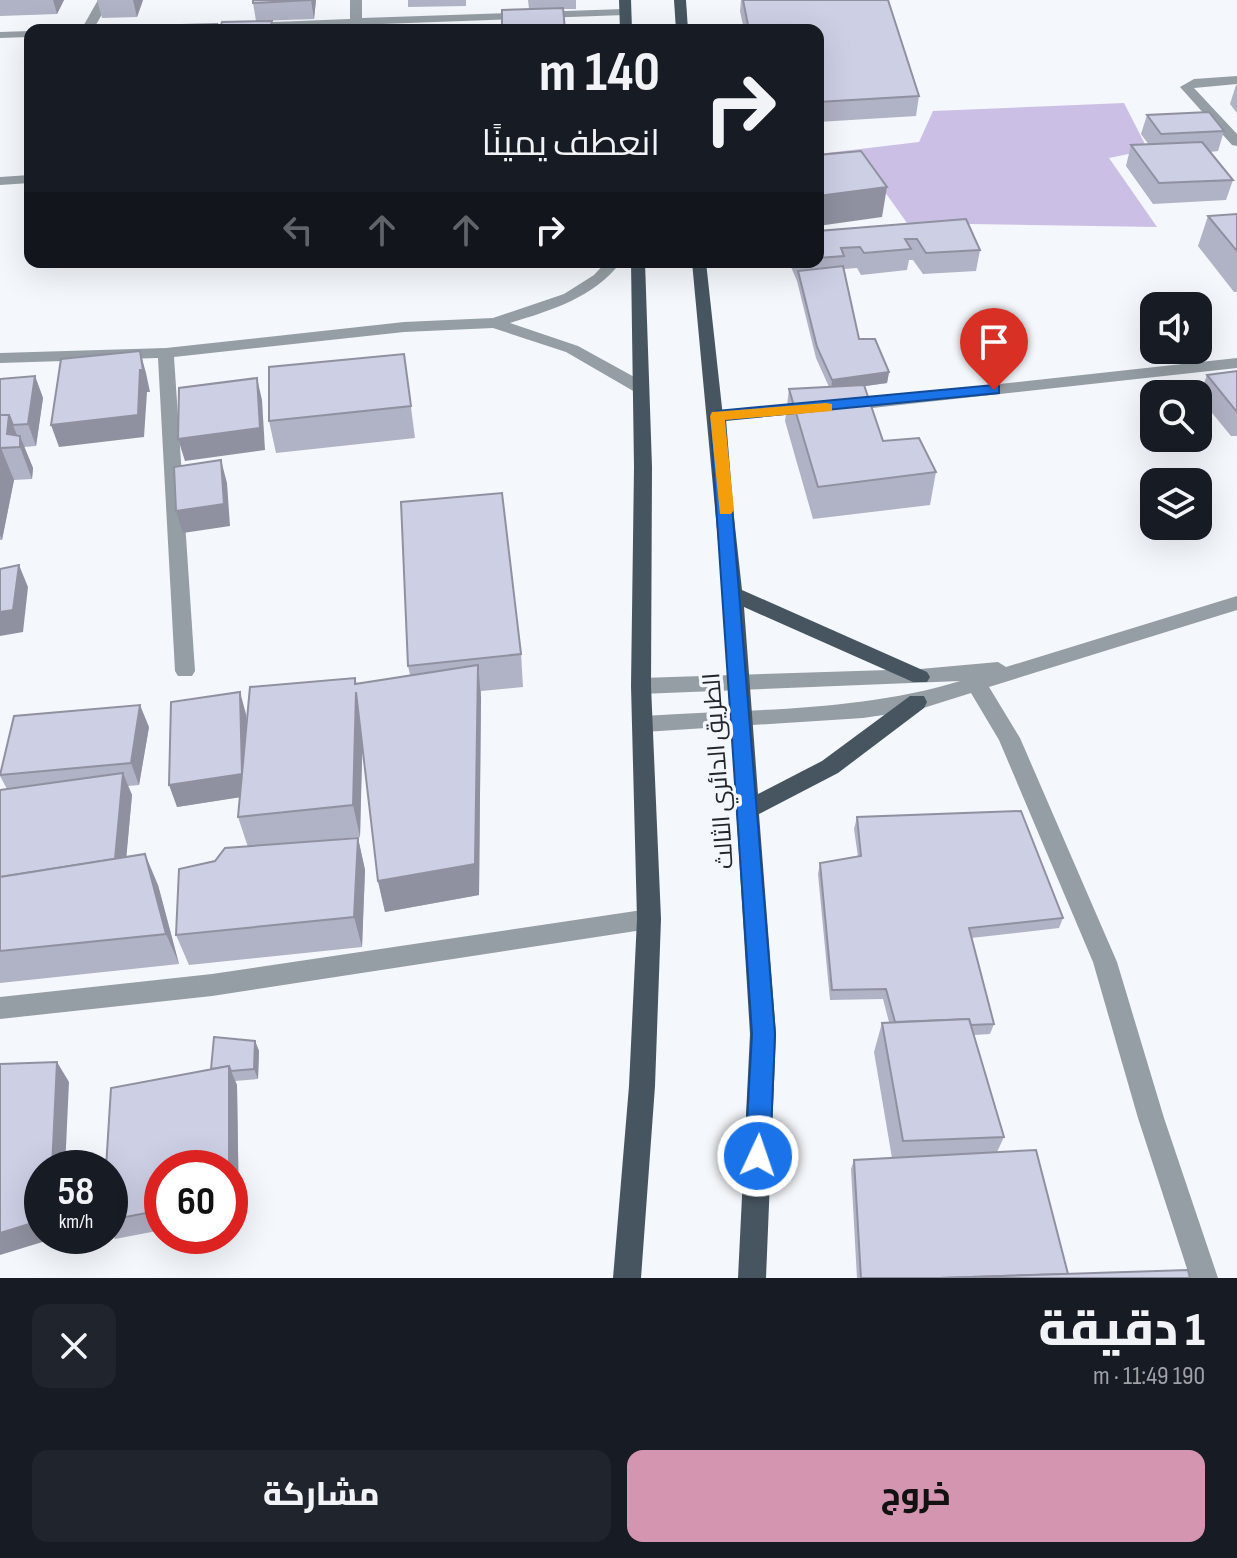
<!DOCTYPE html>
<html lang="ar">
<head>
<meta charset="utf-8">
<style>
	body { margin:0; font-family:"Sofia Sans Condensed",Cairo,sans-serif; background:#20242c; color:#f1f3f6; direction:rtl; height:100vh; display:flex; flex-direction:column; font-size:30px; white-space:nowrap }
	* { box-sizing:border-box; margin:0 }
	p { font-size:26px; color:#9ea1a6 }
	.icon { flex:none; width:44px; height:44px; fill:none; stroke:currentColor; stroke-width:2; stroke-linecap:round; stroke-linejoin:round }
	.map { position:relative; height:1278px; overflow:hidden; direction:ltr }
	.panel { display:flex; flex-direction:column; background:#171b24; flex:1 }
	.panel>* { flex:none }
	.top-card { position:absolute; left:24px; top:24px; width:800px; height:244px; border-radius:16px; box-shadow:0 8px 32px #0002; direction:rtl; background:#171b24; color:#f1f3f6; overflow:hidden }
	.fabs { position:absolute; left:1140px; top:292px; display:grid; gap:16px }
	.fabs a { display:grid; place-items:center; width:72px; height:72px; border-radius:16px; background:#171b24; box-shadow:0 8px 32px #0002; font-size:40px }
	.speed { position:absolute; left:24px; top:1150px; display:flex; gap:16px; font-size:40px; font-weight:700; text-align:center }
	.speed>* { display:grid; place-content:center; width:104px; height:104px; border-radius:50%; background:#171b24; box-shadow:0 8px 32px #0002; line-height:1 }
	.speed small { font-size:20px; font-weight:400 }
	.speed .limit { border:12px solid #d22; background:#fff; color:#111 }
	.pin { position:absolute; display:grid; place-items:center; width:68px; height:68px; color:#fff; margin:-82px -34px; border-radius:50% 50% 50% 0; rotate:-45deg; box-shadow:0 0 8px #0007 }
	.pin .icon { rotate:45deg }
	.me { position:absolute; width:88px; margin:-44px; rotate:3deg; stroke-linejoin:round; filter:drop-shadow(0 0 6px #0008) }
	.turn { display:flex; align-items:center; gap:28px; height:168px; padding:0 32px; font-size:36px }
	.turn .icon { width:104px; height:104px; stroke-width:2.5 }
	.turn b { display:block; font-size:56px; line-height:68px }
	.lanes { display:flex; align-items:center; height:76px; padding:0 32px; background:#0003; justify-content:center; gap:40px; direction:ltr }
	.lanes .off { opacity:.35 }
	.round { display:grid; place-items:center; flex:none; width:84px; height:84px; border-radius:16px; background:#20242c }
	.overview { display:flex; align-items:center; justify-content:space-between; height:136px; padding:0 32px }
	h1 { font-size:48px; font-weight:800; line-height:60px }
	.action { display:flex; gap:16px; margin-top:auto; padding:16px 32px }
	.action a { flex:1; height:92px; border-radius:16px; background:#d495b0; color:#111; font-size:32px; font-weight:800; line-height:92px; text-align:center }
	.action a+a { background:#20242c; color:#f1f3f6 }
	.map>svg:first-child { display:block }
	.green { fill:#ccbfe5 }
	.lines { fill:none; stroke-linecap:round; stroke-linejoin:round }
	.minor { fill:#959ea4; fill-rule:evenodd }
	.primary { fill:#475560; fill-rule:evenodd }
	.wall { fill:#b0b2c5 }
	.shaded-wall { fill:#9091a0 }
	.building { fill:#cdcfe5; stroke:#9091a0; stroke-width:2 }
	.route { fill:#1a73e8; stroke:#114b97; stroke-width:2 }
	.slow { fill:#f59e0b }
	.labels { text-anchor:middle; stroke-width:7; stroke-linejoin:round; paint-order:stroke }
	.street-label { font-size:24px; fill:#22262d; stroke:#f4f7fb }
</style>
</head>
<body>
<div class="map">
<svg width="1237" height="1278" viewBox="0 0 1237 1278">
	<rect width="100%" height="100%" fill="#f4f7fb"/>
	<path class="green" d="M1124,103l24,47 -39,8 48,69 -250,-4 -37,-52 -52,10v-27l101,-12 14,-31z"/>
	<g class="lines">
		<g class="minor">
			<path d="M98,0h12l-17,30h-12z"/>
			<path d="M350,0h12v18l262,-9 6,3 -6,3 -376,14 -6,-3 6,-3 102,-4z"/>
			<path d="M30,31v6l-30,1v-6z"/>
			<path d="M1237,76v8l-43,4 43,46v12l-5,-1 -52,-58 14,-8z"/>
			<path d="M30,175v8l-30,2v-8z"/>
			<path d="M606,262h15c-28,36 -69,48 -111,61l68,23 69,38 2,4 -2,4h-12l-69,-40 -73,-24 -89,4 -230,25 21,314 -3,5h-14l-3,-5 -17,-313 -158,5v-10l166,-5 238,-26 89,-4 71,-24 30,-19z"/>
			<path d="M1237,358v10l-392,43 -8,-5 8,-5z"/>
			<path d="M813,403l8,5 -2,4 -102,9 -8,-5 8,-5z"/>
			<path d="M1237,596v14l-248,77 31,51 97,224 47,156 54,160h-28l-52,-160 -45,-156 -94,-222 -28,-47 -54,17 -54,8 -219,14 -7,-2 -4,-6 4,-6 7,-2c105,-7 215,-4 316,-35l-319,13 -7,-3 -3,-5 3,-5 7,-3 279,-9 78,-7 8,5z"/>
			<path d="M649,909l8,3 4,7 -4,7 -8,3 -437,67 -212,23v-22l212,-23z"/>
		</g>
		<g class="primary">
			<path d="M619,0h12l1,30h-12z"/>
			<path d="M674,0h12l2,30h-12z"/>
			<path d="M631,262h14l7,205 -1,219 10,233 -6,167 -14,192h-28l16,-192 8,-167 -6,-233 3,-219z"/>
			<path d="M692,262h14l36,328 185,82 3,5 -3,5h-14l-169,-75 14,187 64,-33 88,-65h14l3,6 -3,6 -86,65 -79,41 17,220 -10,244h-28l12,-244 -27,-440z"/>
		</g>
	</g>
	<g class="wall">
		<path d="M0,0h64l-7,14 -57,2z"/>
		<path d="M97,0h46l-6,17 -35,1z"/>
		<path d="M316,0l-2,19 -58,2 -3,-18z"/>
		<path d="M408,0h58v6l-58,1z"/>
		<path d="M528,0h48v9h-47z"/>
		<path d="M741,0h147l31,96 -3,20 -98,6v-92h-74l-4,-19z"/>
		<path d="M1236,85h1v28l-7,-9z"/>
		<path d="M1147,115l77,16 -6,20 -8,1 23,28 -7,20 -73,4 -27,-38 5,-21h18l-8,-11z"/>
		<path d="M1237,214v78h-3l-36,-46 10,-30z"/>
		<path d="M966,219l14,31 -4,21 -53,3 -10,-14h-4l-2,10 -46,5 -4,-7 -13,1 15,70 30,33 -2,11 -23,3 19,55 53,31 -6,33 -117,14 -28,-98 4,-32 40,-2 -13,-29 -19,-77 -6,-14v-5h27v-31z"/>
		<path d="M404,354l11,84 -139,15 -7,-32z"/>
		<path d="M1237,371v65h-6l-32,-39 8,-22z"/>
		<path d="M35,376l8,22 -7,48 -12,1 9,21 -1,11 -18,1 -12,60h-2v-161z"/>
		<path d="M521,654l2,33 -42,4 -2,204 -94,17 -7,-31 -16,-137 -2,93 -53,5 51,-4 7,32 -3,77 -173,18 -13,-30 39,-74 33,-14 -10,-30 2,-20 -63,10 69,-93 1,11 108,-47 2,6 53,-9 -2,-9z"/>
		<path d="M149,727l-10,58 -11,1 4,9 -6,62 32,28 21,79 -179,19v-190l7,-4 -7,-13v-4z"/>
		<path d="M857,817l206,101 -4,10 -88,10 23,86 -4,10 -16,1 30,102 -7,15 71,122 122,4h-333l-6,-109 3,-9 38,-2 -18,-106 8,-29 7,-1 -6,-23 -53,1 -12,-126 2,-11 38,-6 -4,-28z"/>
		<path d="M255,1041l4,10 -1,28 -23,2 2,4 2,130 -9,1v-48h-68v62l-47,9 -5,-7v-64l101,-99z"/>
	</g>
	<g class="shaded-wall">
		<path d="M53,0h11l-7,14z"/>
		<path d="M133,0h10l-6,17z"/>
		<path d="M311,0h5l-2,19z"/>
		<path d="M887,187l-5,30 -64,9v-30z"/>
		<path d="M140,351l6,22 4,19h-3l-3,45 -85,10 -8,-22z"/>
		<path d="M889,372l-2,11 -56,8 1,-11z"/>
		<path d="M35,376l8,22 -7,48 -8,-22z"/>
		<path d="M257,378l5,22 3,50 -80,11 -7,-22z"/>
		<path d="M9,415l11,28v-7l13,32 -1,11 -12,-32 -13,-13z"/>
		<path d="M1,448l13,32 -12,60 -2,-5v-82z"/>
		<path d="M221,460l6,23 3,43 -47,7 -7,-22z"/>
		<path d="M19,565l9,22 -5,45 -23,4v-24z"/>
		<path d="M478,665l3,32 -2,198 -94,17 -7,-31z"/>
		<path d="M240,692l6,22 2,82 -71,11 -8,-22z"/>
		<path d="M356,692l7,33 -3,112 -7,-32z"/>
		<path d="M140,705l9,22 -10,58 -8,-22z"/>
		<path d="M123,773l9,22 -8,88 -9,-22z"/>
		<path d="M358,838l7,32 -3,77 -8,-30z"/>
		<path d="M145,854l13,31 21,79 -13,-30z"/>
		<path d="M255,1041l4,10 -1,28 -4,-10z"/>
		<path d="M57,1062l12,20 -4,86h-13z"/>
		<path d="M229,1066l8,19 2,130 -9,-18z"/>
		<path d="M42,1220v16h20l-62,19v-22z"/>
	</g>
	<g class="building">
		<path d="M253,0h58l-58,3z"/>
		<path d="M743,0h145l31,96 -101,6v-72h-69z"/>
		<path d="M563,8l2,22h-63v-20z"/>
		<path d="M272,21l-2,9h-51l3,-8z"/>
		<path d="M217,24l-2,6h-111l2,-3z"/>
		<path d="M1209,112l15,19 -63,3 -14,-19z"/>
		<path d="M1202,142l31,38 -74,3 -28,-38z"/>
		<path d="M861,151l26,36 -69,9v-41z"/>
		<path d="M1237,214v37l-29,-35z"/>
		<path d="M966,219l14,31 -54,3 -9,-14h-12l6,10 -47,4 -4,-6 -19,1 3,8 -26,2v-27z"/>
		<path d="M843,266l16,73h16l14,33 -57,8 -15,-33 -19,-76z"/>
		<path d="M140,351l3,19h-3l-2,45 -87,10 10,-66z"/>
		<path d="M404,354l7,52 -142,15v-54z"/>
		<path d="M1237,371v41l-30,-37z"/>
		<path d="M35,376l-7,48 -15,1 -4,-10h-9v-36z"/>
		<path d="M257,378l3,50 -82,11 1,-51z"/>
		<path d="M864,385l19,56 36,-3 17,34 -118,15 -29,-98z"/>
		<path d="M0,415h9l-2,19 13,2v11l-19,1 -1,5z"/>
		<path d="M221,460l3,44 -48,7 -2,-44z"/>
		<path d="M502,493l19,161 -113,12 -7,-164z"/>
		<path d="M19,565l-6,45 -13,2v-43z"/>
		<path d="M478,665l-3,199 -97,17 -22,-189 -3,113 -115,12 12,-130 105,-9v6z"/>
		<path d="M240,692l2,82 -73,11 2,-83z"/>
		<path d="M140,705l-9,58 -131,12 14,-59z"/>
		<path d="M123,773l-8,86 -115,18v-87z"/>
		<path d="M1021,811l42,107 -94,10 25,96 -23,1 -2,-6 -74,3 -9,-33 -54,1 -12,-127 41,-7 -4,-39z"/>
		<path d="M358,838l-4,79 -178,18 3,-66 36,-8 10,-13z"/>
		<path d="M145,854l21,80 -166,17v-74z"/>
		<path d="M969,1019l35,118 -101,4 -21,-118z"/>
		<path d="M214,1037l41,4 -1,28 -23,2 -2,-5 -18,3z"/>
		<path d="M57,1062l-5,106h-10v52l-42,13v-169z"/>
		<path d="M229,1066v102h-67v42l-52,10v-52h-4l5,-80z"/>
		<path d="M1036,1150l32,124 -128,4h-79l-7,-118z"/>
		<path d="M1188,1270l2,8h-250z"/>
	</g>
	<path class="route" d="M994,385l5,1v7l-274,27 50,614 -5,122 -4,9 -8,3 -9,-3 -4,-9 7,-122 -42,-618 7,-5z"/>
	<path class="slow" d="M826,403l6,1v7l-107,9 9,90 -3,4h-11l-10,-98 2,-4z"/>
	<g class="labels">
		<g class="street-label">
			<text transform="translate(718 771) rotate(-94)" y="8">الطريق الدائري الثالث</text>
		</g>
	</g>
</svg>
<div class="fabs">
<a><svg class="icon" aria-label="sound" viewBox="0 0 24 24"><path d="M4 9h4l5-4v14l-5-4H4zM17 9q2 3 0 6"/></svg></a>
<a><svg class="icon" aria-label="search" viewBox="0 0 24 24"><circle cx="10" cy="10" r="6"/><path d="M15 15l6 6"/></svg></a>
<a><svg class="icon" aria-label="layers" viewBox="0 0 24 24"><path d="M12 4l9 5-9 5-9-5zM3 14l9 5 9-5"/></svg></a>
</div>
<div class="speed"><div>58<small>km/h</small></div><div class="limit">60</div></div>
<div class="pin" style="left:994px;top:390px;background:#d93025"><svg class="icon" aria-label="arrive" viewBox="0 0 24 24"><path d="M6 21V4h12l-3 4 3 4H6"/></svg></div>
<svg class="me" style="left:758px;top:1156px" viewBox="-20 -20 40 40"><circle r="17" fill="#1a73e8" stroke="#fff" stroke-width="3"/><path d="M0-11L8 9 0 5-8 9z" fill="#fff"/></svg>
<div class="top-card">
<div class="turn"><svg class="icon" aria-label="right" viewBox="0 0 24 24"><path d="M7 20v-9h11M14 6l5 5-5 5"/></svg><div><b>140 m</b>انعطف يمينًا</div></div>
<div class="lanes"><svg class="icon off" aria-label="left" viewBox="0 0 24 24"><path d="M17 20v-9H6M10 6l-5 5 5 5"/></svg><svg class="icon off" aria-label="ahead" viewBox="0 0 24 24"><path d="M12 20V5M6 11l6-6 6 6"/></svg><svg class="icon off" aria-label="ahead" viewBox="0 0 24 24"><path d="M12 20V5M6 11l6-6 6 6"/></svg><svg class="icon" aria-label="right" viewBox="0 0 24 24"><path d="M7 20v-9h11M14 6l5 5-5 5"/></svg></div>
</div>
</div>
<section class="panel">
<div class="overview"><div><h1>1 دقيقة</h1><p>190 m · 11:49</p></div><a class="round"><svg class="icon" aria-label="close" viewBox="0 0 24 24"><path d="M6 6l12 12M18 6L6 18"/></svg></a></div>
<div class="action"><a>خروج</a><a>مشاركة</a></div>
</section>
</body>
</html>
